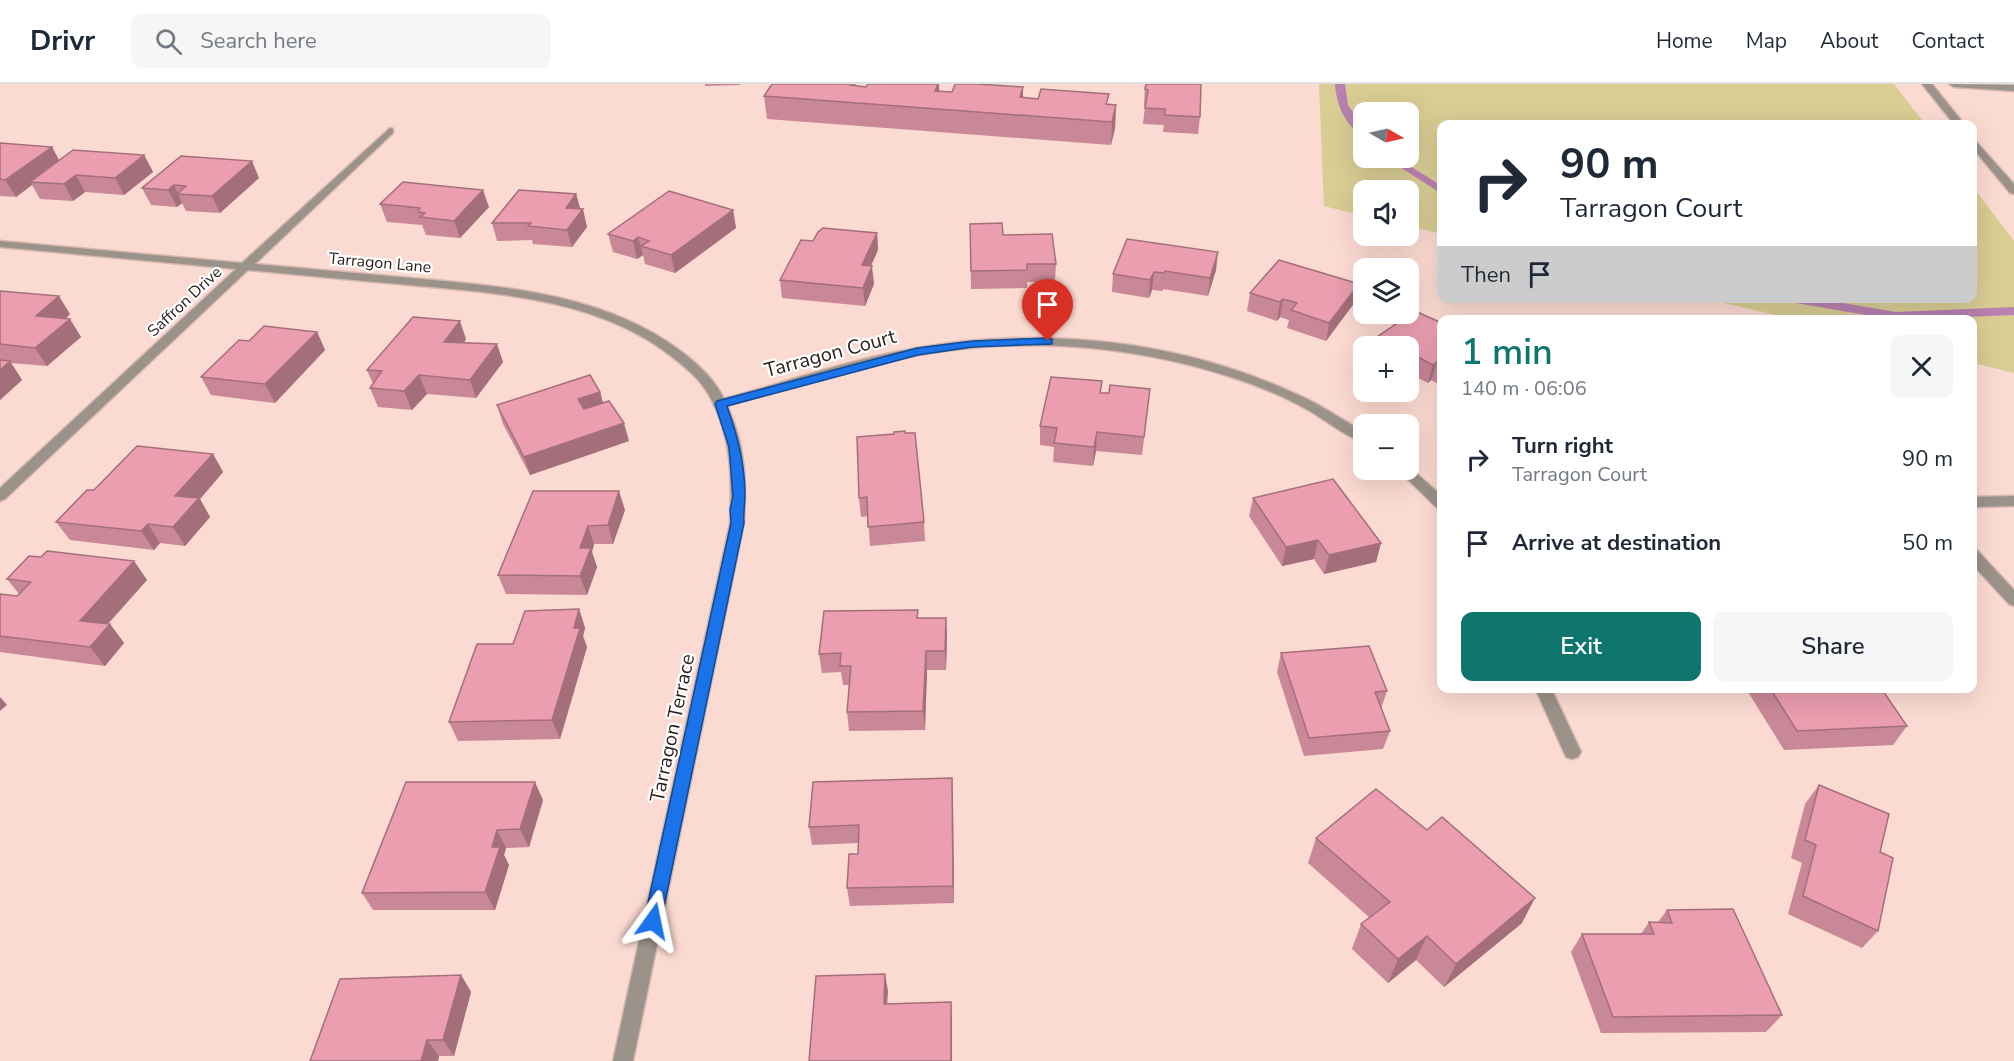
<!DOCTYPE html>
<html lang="en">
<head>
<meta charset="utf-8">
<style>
	body { margin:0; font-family:"Nunito Sans",sans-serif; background:#f6f6f7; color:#1f2937; height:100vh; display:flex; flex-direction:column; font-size:22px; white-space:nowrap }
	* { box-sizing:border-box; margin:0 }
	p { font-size:20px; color:#747a83 }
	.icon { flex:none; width:33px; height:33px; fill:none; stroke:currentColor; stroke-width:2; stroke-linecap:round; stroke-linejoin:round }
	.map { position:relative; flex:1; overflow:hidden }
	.side { position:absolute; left:1437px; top:231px; width:540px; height:378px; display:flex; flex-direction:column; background:#fff; border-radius:12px; box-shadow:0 6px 24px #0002 }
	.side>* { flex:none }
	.hud { position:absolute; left:1437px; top:36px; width:540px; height:183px; border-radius:12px; box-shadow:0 6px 24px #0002; background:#fff; color:#1f2937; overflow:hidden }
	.needle { width:39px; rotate:99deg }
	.buttons { position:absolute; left:1353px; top:18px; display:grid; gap:12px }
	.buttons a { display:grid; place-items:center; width:66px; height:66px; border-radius:12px; background:#fff; box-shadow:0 6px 24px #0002; font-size:30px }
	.pin { position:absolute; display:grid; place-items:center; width:51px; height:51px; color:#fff; margin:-62px -26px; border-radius:50% 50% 50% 0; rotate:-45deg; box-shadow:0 0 6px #0007 }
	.pin .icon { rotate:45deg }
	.me { position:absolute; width:66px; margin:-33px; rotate:12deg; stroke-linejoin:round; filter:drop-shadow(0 0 4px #0008) }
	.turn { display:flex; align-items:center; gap:21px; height:126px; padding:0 24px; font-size:27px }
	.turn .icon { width:78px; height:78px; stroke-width:2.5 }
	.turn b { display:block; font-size:42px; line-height:51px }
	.then { display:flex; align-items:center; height:57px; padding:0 24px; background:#0003; gap:12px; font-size:22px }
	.round { display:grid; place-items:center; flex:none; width:63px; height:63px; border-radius:12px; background:#f6f6f7 }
	.summary { display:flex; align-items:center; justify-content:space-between; height:102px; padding:0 24px }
	h1 { font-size:36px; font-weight:600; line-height:45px; color:#0f766e }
	.cta { display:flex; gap:12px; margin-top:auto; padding:12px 24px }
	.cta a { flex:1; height:69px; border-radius:12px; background:#0f766e; color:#fff; font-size:24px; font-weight:600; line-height:69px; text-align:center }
	.cta a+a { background:#f6f6f7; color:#1f2937 }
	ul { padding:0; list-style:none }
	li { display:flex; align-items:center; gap:18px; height:84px; padding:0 24px }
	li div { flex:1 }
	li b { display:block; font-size:22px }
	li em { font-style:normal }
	header { display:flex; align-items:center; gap:36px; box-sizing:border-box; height:84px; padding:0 30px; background:#fff; border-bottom:2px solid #e0e1e3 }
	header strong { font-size:28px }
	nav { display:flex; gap:33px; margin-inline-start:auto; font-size:21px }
	.search { width:420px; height:54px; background:#f6f6f7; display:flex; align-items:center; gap:15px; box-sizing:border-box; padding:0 21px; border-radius:12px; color:#747a83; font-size:22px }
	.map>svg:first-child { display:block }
	.green { fill:#d9cd94; fill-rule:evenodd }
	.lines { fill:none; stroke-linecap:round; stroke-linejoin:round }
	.stream { fill:#ba81b0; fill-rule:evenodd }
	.minor-casing { stroke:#d5b8b0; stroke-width:3 }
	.minor { fill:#9b9289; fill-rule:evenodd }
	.wall { fill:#c98897 }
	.shaded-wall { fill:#a46f7b }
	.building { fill:#ea9eb0; stroke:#a46f7b; stroke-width:1.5 }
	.route { fill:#1a73e8; stroke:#114b97; stroke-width:1.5 }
	.labels { text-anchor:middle; stroke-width:4.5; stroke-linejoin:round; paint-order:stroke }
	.far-street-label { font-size:16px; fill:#2a1e1b; stroke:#fff }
	.street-label { font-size:20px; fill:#2a1e1b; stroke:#fff }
</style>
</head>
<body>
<header>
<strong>Drivr</strong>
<div class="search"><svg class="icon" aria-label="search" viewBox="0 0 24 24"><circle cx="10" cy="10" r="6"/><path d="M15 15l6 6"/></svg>Search here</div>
<nav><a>Home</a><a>Map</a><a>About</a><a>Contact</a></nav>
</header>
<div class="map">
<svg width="2014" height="977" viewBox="0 0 2014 977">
	<rect width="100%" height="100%" fill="#fbdad1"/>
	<g class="green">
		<path d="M1319,0h575l31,40h-483l-1,110 -32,-8 -1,-36h-44l-1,26 -39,-10zM1364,28h44v46h-44z"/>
		<path d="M1973,103l41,54v132l-41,-10 -1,-43 -179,-1 -87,-20 266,-1z"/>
	</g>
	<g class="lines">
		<g class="stream">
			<path d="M1335,0h10l3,21 16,22v9c-19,-9 -28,-33 -29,-52z"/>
			<path d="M1386,74h11l45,28v8z"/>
			<path d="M1784,214h30l82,14 118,-5v8l-119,5 -105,-18z"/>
		</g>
		<g class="minor-casing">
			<g id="minor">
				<path d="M1922,0h10l32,40h-10z"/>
				<path d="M1949,0l65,1v6l-60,-4z"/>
				<path d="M390,44l3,1v4l-138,131c48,4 96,9 145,13 96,9 202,14 282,75 16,12 33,28 42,47 64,-18 128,-40 193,-51 126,-22 263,-8 379,46 24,10 45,25 68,38v10c-18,-5 -36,-20 -51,-29 -25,-15 -52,-26 -79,-35 -110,-36 -228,-43 -341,-18 -56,12 -111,30 -166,46 19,39 19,75 17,117l-111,538h-20l117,-538c2,-45 2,-87 -21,-128 -9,-16 -24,-28 -38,-39 -77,-60 -181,-63 -273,-72 -50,-4 -100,-9 -150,-14l-243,229 -5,2v-13l236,-219 -236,-22v-6l242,22z"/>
				<path d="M1972,53l42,47v10l-4,-1 -38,-46z"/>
				<path d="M1408,382l34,30v14l-5,-2 -39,-38h10z"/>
				<path d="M2014,412v10l-42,1v-10z"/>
				<path d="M1972,465l5,1 37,40v16l-5,-2 -37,-40z"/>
				<path d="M1535,604h16l30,64 -3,5 -6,2 -6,-2z"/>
			</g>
		</g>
		<use href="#minor" class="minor"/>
	</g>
	<g class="wall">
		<path d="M705,0h35v1l-35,1z"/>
		<path d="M772,0h84v2l10,1 73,-3v7l13,1 71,-5v11l93,7 -1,23 -4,17 -344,-26 -3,-23z"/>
		<path d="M1145,0h56l-1,33 -2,17 -35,-2 1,-7 -21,-1 2,-18h-1z"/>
		<path d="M0,59l52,4 7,13 85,-5 9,17 -29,23 -39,-3 -12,9 -33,-2 -8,-14 -16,12 -16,-1z"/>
		<path d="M259,94l-39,35 -34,-2 -4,-8 -5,4 -26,-2 -9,-17z"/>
		<path d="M576,110l4,15 7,18 -15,20 -39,-3 -1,-4 -35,1 -5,-18z"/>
		<path d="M380,120l109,3 -29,31 -34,-3 -4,-10 -35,-3z"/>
		<path d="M733,126l3,18 -61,45 -30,-9 -2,-9 -6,4 -24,-7 -5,-18z"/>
		<path d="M970,140l33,11 53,29 -1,18h-28v6l-56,1z"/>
		<path d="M877,149l1,17 -7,16 3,18 -9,22 -83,-8 -2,-18 33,-39z"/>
		<path d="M1127,155l89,31 -8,26 -45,-7v2l-11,-1 -3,8 -37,-6 1,-18z"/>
		<path d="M1359,200l-4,18 -29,39 -39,-13 2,-8 -9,-3 -3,4 -30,-10 3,-18z"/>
		<path d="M0,207l70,23 -4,5 15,18 -34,29 -36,-3 11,17 -22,20z"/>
		<path d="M1442,239v63l-11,-6 -3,3 -20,-10v-27h-38l1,-5z"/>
		<path d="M317,248l8,18 -50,53 -64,-8 -10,-18 48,-36z"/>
		<path d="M466,255l-2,4 39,19 -27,36 -49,-4 -15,16 -34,-3 -8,-19 3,-4 -6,-14z"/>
		<path d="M1102,297l-1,12 47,14 -6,48 -46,-4 -3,15 -40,-4 1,-15 -14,-2v-19z"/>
		<path d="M600,308l3,11 26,38 -99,34 -27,-51 -6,-19z"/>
		<path d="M905,349l19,89 1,19 -55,5 -2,-30 -7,1 -2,-19z"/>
		<path d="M213,370l10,18 -23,27 10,18 -25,29 -25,-3 -6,7 -84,-10 -14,-18 38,-32z"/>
		<path d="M533,407l92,19 -12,34h-19l-2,8 5,15 -10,28 -81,-1 -8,-19z"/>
		<path d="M1253,414l128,45 -5,19 -52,12 -10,-15 -32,7 -33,-50z"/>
		<path d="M41,473l93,4 13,19 -39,44h2l14,19 -19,23 -105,-14v-58l17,2 2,-2 -12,-15z"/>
		<path d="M579,525l6,19 -2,8 4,11 -27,92 -102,2 -9,-19 64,-78z"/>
		<path d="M918,534h28l1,19 -1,33h-19l-2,60 -76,1 -2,-19 2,-27h-6l-2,-13 -19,1 -3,-19z"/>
		<path d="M1281,569l106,38 -6,18 9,22 -7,18 -79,7 -27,-84z"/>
		<path d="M1750,604h131l26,38 -14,19 -109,5 -36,-58z"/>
		<path d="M952,694l2,125 -104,3 -3,-18 11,-34v-11l-46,2 -3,-18z"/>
		<path d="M1819,701l61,67 -2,79 -16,17 -74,-34 14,-51 -11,-5 14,-54z"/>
		<path d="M543,716l-14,47 -23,1 -2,7 5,10 -14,45h-122l-11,-17z"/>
		<path d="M1316,754l206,85 -78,64 -28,-27 -28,23 -36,-34 9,-25 9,-6 -62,-55z"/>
		<path d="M1667,826l115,105 -16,17 -165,1 -30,-81 11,-18h59l8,-12h9z"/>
		<path d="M461,891l10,17 -17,64h-15l-1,5h-128z"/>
	</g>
	<g class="shaded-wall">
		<path d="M938,0h1l1,20 -5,-13z"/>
		<path d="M1023,3v23l-3,-13z"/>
		<path d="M1116,21l-1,23 -4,17 1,-23z"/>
		<path d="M52,63l9,17 -31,18 2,3 -16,12 -11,-17z"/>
		<path d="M144,71l9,17 -29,23 -9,-17z"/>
		<path d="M252,77l7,17 -39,35 -8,-17z"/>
		<path d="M76,91l9,17 -12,9 -9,-17z"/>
		<path d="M174,101l8,18 -5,4 -9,-17z"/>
		<path d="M483,106l6,17 -29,31 -6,-17z"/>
		<path d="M576,110l5,17 2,-2 4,18 -15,20 -5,-17 -1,-22z"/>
		<path d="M733,126l3,18 -61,45 -4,-18z"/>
		<path d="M877,149l1,17 -15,33 -1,-18z"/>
		<path d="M638,153l5,18 -6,4 -4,-18z"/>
		<path d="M1218,168l-2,18 -8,26 2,-18z"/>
		<path d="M872,182l2,18 -9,22 -2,-18z"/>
		<path d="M1154,188l-2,18 -3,8 1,-18z"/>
		<path d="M1359,200l-4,18 -29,39 3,-18z"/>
		<path d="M59,212l11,18 -23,20 -11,-18z"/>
		<path d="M1283,215l-3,18 -3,4 3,-19z"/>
		<path d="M70,235l11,18 -34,29 -12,-18z"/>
		<path d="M460,237l6,18 -15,21 -7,-18z"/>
		<path d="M317,248l8,18 -50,53 -10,-19z"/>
		<path d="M497,260l6,18 -27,36 -6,-18z"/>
		<path d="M10,277l12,19 -22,20v-30z"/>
		<path d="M1437,278l-6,18 -3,3 5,-18z"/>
		<path d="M419,291l8,19 -15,16 -8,-19z"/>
		<path d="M600,308l5,19 -21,7 -6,-19z"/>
		<path d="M624,339l5,18 -99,34 -6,-18z"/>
		<path d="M1097,348l-1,19 -3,15 1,-19z"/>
		<path d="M213,370l10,18 -23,27 10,18 -25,29 -12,-19 2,-31z"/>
		<path d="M619,407l6,19 -12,34 -5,-19z"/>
		<path d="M148,440l12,19 -6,7 -13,-19z"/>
		<path d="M588,442l6,18 -2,8 5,15 -10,28 -7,-19v-28z"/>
		<path d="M1318,456l-4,19 -32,7 4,-19z"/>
		<path d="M1381,459l-5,19 -52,12 5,-19z"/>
		<path d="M134,477l13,19 -53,59 -14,-18z"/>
		<path d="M579,525l6,19 -2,8 4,11 -27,92 -8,-19z"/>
		<path d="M946,534l1,19 -1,33 -1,-19z"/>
		<path d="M110,540l14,19 -19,23 -15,-19z"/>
		<path d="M926,567l1,19 -2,60 -2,-19z"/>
		<path d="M0,613l7,8 -7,6z"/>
		<path d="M952,694l1,19 1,106 -1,-17z"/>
		<path d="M535,698l8,18 -14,47 -9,-18z"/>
		<path d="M497,746l9,18 -2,7 5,10 -14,45 -10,-18 7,-45z"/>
		<path d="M1535,814l-13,25 -78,64 12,-23z"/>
		<path d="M1427,852l-11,24 -28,23 10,-24z"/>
		<path d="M885,890l3,17 -2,30 -2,-17z"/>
		<path d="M461,891l10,17 -17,64 -11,-16z"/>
		<path d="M951,918l1,16v43h-1z"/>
		<path d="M427,956l12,16 -1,5h-17z"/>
	</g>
	<g class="building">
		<path d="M772,0h78v1l16,2 2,-3h70l-3,7 17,1 3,-8h23l45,3 -3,10 18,2 3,-10 68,5 -3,10 10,1 -4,17 -348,-26z"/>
		<path d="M1146,0h55l-1,33 -35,-2v-6l-20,-1 3,-18 -3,-1z"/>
		<path d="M0,59l52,4 -47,33 -5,-1z"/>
		<path d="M73,66l71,5 -29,23 -39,-3 -12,9 -34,-2z"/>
		<path d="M181,72l71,5 -40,35 -35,-2 9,-8 -12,-1 -6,5 -26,-2z"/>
		<path d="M403,98l80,8 -29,31 -34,-4 5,-4 -7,-1 2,-4 -40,-4z"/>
		<path d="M519,106l57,4 -10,14 17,1 -16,21 -39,-4 3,-3h-39z"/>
		<path d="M669,107l64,19 -62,45 -30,-9 8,-5 -11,-4 -5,4 -25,-7z"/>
		<path d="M1002,139l1,12 49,-1 4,30h-29v6l-56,1 -1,-47z"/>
		<path d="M823,144l54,5 -15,32 10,1 -9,22 -83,-8 21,-40 12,1 5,-9z"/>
		<path d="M1127,155l91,13 -8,26 -45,-7 -1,2 -10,-1 -4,8 -37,-6z"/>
		<path d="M1279,176l80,24 -30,39 -38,-13 6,-7 -14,-4 -3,3 -30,-9z"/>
		<path d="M0,207l59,5 -23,20 34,3 -35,29 -35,-4z"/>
		<path d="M1415,227l27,12v41l-5,-2 -4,3 -25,-13v-6h-27l-10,-5z"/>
		<path d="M413,233l47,4 -16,21 53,2 -27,36 -51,-5 -15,16 -34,-3 12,-17 -15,-1z"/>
		<path d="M264,242l53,6 -52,52 -64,-7 38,-37 10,1z"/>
		<path d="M0,276l10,1 -10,9z"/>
		<path d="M590,291l10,17 -22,7 6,10 25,-8 15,22 -100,34 -27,-52z"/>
		<path d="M1051,293l51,4 -2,12h9l1,-8 40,4 -6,48 -47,-5 -3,15 -40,-4 3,-15 -17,-2z"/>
		<path d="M905,347v2h10l9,89 -56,5 -1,-30 -8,1 -2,-61 37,-3v-2z"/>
		<path d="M137,362l76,8 -38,42 24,2 -26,29 -25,-3 -7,7 -85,-9 31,-32h7z"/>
		<path d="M1333,395l48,64 -52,12 -11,-15 -32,7 -33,-49z"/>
		<path d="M533,407h86l-11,34 -20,1 -8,22h11l-11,28 -82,-1z"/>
		<path d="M47,467l87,10 -54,60 30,3 -20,23 -90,-11v-42l17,2 14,-14 -24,-3 22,-23 12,1z"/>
		<path d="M579,525l-5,19h6l-28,92 -103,2 28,-78h36l12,-33z"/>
		<path d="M918,526l-1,8h29l-1,33h-19l-3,60 -76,1 4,-46h-11l1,-13 -22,1 5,-43z"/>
		<path d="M1369,562l18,45 -12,1 15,39 -81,7 -28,-85z"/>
		<path d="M1770,604h111l26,38 -110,5z"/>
		<path d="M952,694l1,108 -106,2 2,-34h9l1,-29 -50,2 4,-45z"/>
		<path d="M406,698h129l-15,47 -23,1 -5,17h8l-15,45 -123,1z"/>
		<path d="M1819,701l70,29 -9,38 13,6 -15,73 -75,-35 13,-51 -11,-5z"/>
		<path d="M1376,705l51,41 15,-13 93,81 -79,66 -29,-28 -29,23 -37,-35 29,-22 -74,-64z"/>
		<path d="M1733,825l49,106 -169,2 -31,-83h72l-5,-12 23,1 -5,-13z"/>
		<path d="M885,890l-1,30 67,-2v59h-142l7,-85z"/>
		<path d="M461,891l-18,65h-16l-6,21h-111l30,-82z"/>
	</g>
	<path class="route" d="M1048,254l4,1v5l-79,3 -55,8 -191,51c10,29 18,57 18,89 0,9 -2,18 -1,28l-83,398 -2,5 -6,3 -6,-3 -3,-5 87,-398 -1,-14 3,-12 -4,-50 -14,-43 2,-3 200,-53 56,-7z"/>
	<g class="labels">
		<g class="far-street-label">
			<text transform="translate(380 178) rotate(5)" y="6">Tarragon Lane</text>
			<text transform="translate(184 217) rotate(-43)" y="6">Saffron Drive</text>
		</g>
		<g class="street-label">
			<text transform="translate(830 269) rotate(-15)" y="7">Tarragon Court</text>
			<text transform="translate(672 644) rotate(-78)" y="7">Tarragon Terrace</text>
		</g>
	</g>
</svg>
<div class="buttons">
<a><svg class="needle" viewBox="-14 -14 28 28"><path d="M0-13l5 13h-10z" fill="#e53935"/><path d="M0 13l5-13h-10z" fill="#747a83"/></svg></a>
<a><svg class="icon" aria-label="sound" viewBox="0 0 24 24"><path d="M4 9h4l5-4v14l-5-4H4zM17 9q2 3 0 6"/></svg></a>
<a><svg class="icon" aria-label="layers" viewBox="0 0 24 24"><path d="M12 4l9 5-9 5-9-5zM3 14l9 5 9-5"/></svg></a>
<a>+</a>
<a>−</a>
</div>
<div class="pin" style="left:1048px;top:257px;background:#d93025"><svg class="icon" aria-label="arrive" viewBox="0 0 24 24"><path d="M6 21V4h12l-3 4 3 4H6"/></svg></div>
<svg class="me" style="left:653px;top:837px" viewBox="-20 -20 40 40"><path d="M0-17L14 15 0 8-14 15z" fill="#1a73e8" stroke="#fff" stroke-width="4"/></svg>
<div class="hud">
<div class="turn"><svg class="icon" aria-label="right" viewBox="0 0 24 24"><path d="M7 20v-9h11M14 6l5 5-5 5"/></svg><div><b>90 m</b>Tarragon Court</div></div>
<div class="then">Then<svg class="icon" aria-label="arrive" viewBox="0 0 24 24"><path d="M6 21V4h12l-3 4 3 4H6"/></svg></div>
</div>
<section class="side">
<div class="summary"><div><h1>1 min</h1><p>140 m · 06:06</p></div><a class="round"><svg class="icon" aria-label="close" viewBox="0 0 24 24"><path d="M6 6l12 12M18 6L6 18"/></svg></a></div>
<ul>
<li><svg class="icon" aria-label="right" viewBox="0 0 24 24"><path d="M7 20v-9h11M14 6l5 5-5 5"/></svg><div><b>Turn right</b><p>Tarragon Court</p></div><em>90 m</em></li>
<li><svg class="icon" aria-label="arrive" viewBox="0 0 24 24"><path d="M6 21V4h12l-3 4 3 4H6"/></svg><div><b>Arrive at destination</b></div><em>50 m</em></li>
</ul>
<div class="cta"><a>Exit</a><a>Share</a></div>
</section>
</div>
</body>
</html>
